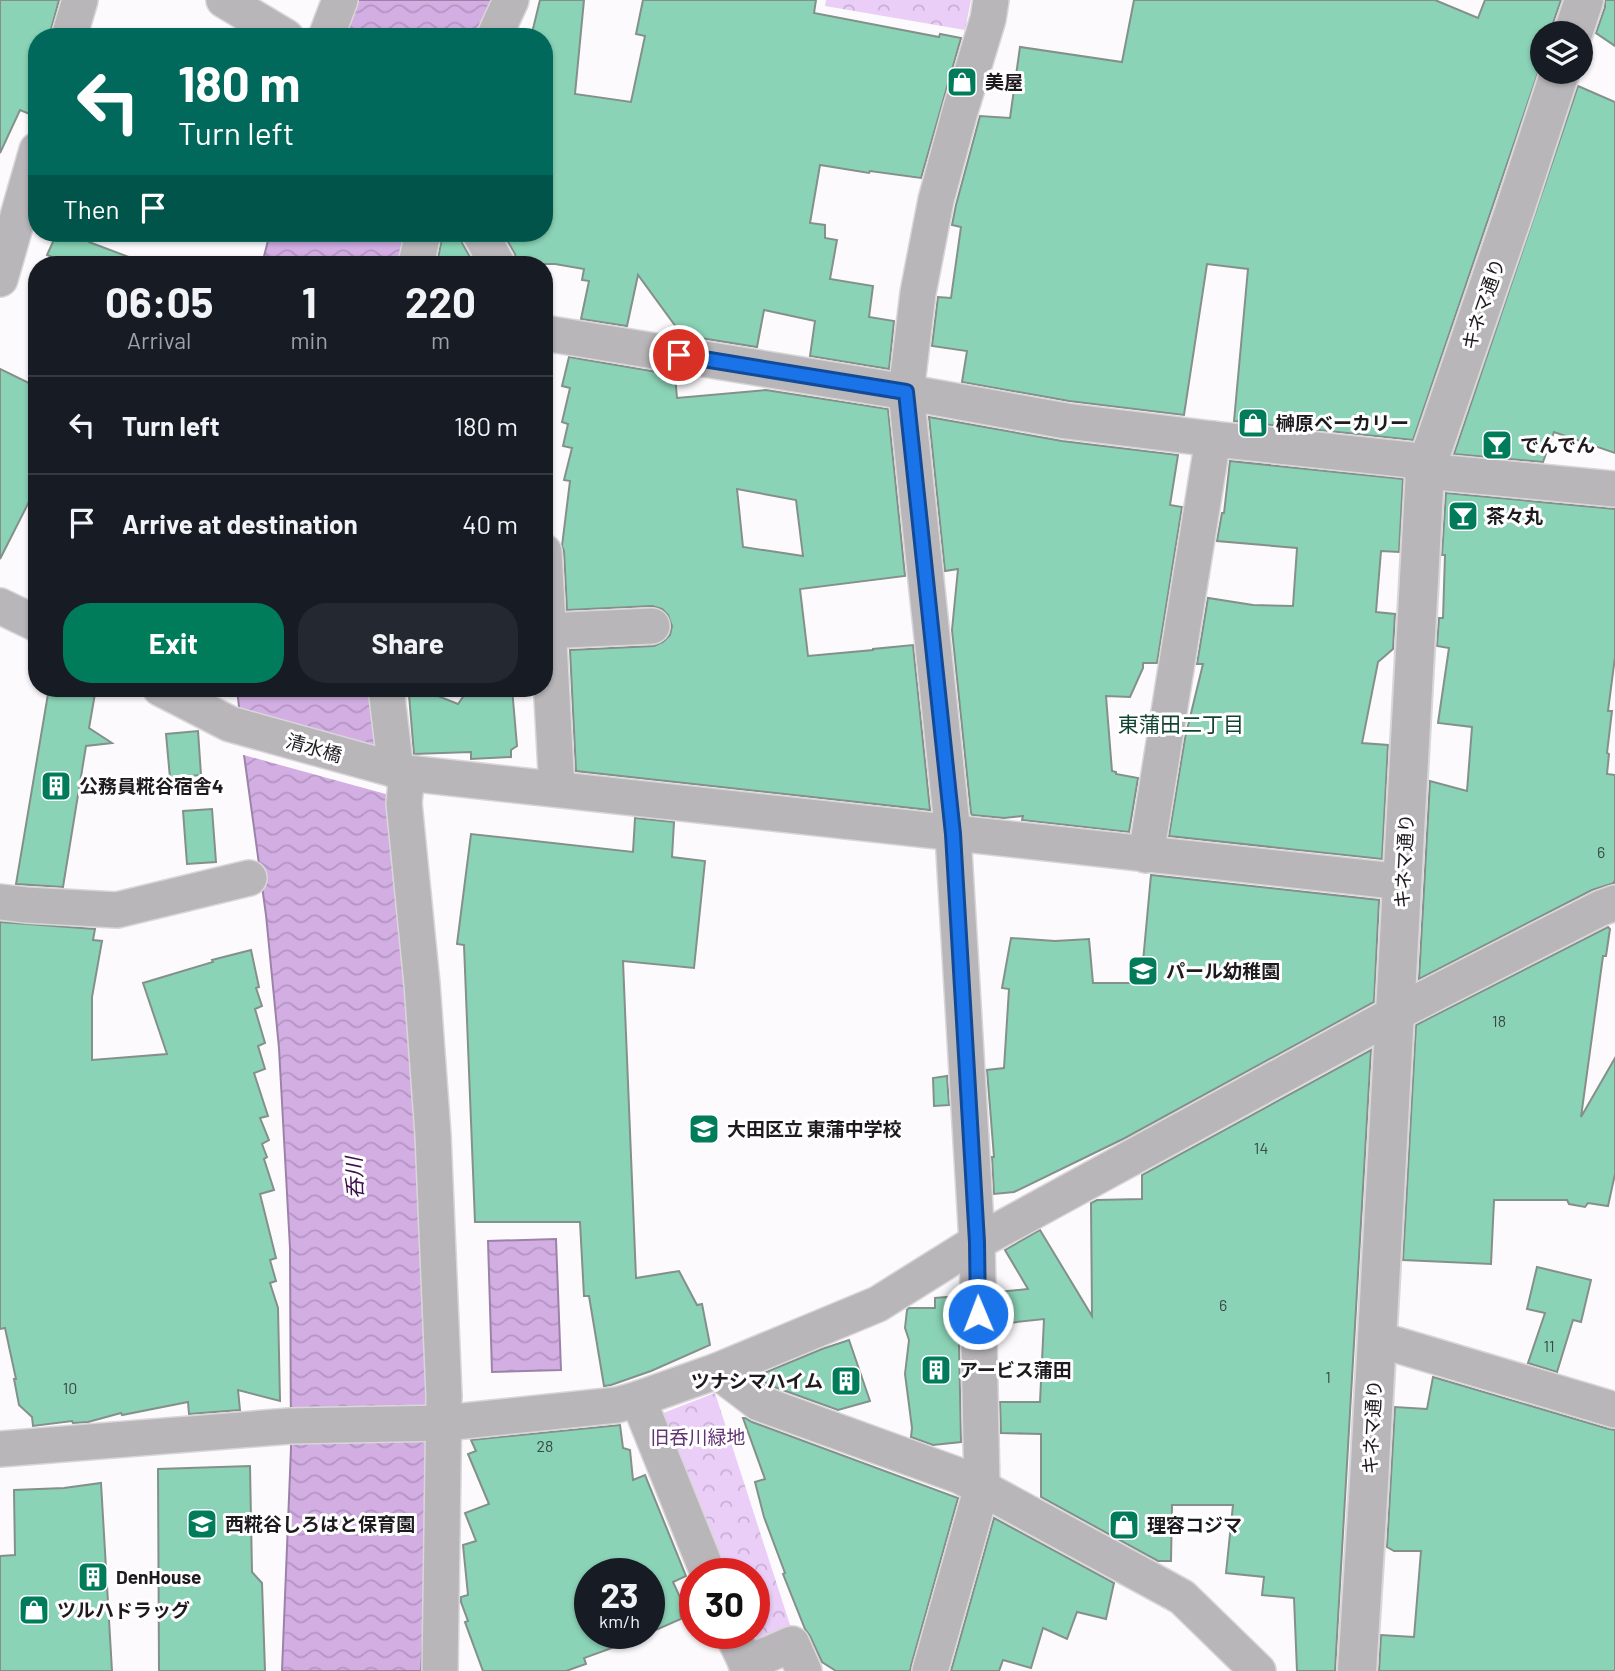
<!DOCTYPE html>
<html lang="en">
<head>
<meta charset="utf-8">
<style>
	body { margin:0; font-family:Barlow,"Noto Sans JP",sans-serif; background:#242831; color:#f1f3f6; height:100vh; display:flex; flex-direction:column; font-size:26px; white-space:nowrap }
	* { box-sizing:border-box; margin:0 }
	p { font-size:23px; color:#9ea1a6 }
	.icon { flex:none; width:38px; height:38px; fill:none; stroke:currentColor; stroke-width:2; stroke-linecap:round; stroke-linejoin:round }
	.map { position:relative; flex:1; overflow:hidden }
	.drawer { position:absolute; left:28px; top:256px; width:525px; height:441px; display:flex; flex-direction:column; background:#171b24; border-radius:28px; box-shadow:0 2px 5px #0004 }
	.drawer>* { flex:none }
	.guide { position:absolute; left:28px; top:28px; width:525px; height:214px; border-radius:28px; box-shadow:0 2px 5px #0004; background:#00695c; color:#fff; overflow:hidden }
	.fabs { position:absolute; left:1530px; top:21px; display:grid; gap:14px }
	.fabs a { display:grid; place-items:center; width:63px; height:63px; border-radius:50%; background:#171b24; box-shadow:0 2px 5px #0004; font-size:35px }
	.speed { position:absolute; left:574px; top:1558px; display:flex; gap:14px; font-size:35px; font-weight:700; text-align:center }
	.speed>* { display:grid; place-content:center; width:91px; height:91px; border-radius:50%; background:#171b24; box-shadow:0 2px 5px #0004; line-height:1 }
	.speed small { font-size:18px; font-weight:400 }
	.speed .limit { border:10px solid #d22; background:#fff; color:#111 }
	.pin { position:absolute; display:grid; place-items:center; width:60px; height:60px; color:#fff; margin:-30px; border:4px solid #fff; border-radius:50%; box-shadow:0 2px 7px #0007 }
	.me { position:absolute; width:77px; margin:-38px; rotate:359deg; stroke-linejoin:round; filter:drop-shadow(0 0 5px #0008) }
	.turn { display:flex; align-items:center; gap:24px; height:147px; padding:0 35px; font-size:32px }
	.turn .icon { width:91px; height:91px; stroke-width:2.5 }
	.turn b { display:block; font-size:49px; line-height:60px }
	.then { display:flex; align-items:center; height:66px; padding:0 35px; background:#0003; gap:14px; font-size:26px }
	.eta { display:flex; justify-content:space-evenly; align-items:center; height:119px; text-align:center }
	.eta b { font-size:42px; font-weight:700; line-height:49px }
	.button { display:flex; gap:14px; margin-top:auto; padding:14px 35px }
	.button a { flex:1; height:80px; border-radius:28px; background:#007c5b; color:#fff; font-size:28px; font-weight:700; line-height:80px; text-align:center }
	.button a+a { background:#242831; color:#f1f3f6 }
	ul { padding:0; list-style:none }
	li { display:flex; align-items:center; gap:21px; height:98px; padding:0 35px; border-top:2px solid #363941 }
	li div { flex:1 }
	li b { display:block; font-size:26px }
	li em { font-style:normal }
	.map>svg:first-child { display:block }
	.park { fill:url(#park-crowns) }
	.water { fill:url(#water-waves); stroke:#9c82a8; stroke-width:2 }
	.pier { fill:#fdfafe }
	.building { fill:#8bd3b6; stroke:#84908a; stroke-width:2; fill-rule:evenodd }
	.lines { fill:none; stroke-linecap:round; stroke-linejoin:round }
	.minor-casing { stroke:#d9d6da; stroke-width:38 }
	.tertiary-casing { stroke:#d9d6da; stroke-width:42 }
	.minor { stroke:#b9b6ba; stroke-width:35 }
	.tertiary { stroke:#b9b6ba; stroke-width:38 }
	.route-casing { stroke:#114b97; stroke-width:18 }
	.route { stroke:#1a73e8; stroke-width:12 }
	.labels { text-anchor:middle; stroke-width:6; stroke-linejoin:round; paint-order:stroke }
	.number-label { font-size:16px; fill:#394945 }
	.poi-label { font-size:19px; font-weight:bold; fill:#1e1b1f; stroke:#fff; text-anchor:start }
	.street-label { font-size:19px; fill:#1e1b1f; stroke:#fff }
	.park-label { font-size:19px; fill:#613374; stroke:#fff }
	.neighbourhood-label { font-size:21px; fill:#124332; stroke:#fff }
	.water-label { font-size:21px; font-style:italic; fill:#3d0f4e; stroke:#fff }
</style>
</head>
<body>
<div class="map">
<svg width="1615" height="1671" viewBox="0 0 1615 1671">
	<defs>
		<pattern id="park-crowns" width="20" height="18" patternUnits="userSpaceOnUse" patternTransform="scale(1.75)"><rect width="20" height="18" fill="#eacef7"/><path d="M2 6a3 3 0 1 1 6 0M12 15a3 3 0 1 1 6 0" fill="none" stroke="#c8b0d3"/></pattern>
		<pattern id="water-waves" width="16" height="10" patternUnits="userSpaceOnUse" patternTransform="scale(1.75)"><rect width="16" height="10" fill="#d2aee3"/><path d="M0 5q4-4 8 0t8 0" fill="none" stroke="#b495c2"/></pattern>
	</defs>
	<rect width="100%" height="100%" fill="#fdfafe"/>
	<g class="park">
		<path d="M826,0h145l-6,30 -140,-24z"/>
		<path d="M715,1393l77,238 -31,15 -8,-13 1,-60h-33l-63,-158z"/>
	</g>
	<g class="water">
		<path d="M348,0h152l-17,37h-150z"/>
		<path d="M270,233h143l-8,31h-143z"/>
		<path d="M237,688h139l23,172 28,357 1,341 -7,113h-139l9,-223 -1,-200 -11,-200 -13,-133 -22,-160z"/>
		<path d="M556,1239l5,131 -69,2 -4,-131z"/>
	</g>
	<path class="pier" d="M236,714l150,41 7,41 -153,-42z"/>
	<g class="building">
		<path d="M0,0h59l-10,37h-12v80l-17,-7 -20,43z"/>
		<path d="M540,0h44l-9,94 56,8 14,-66 -9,-2 7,-34h173l-2,13 125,24 1,-3 21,4 -40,140 -51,-7 -1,2 -49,-8 -10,58 15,2v13l12,2 -7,39 43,7 -4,31 25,4 -5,48 -79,-13 5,-35 -51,-11 -7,37 -75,-12 -44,-60 -11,51 -46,-7 8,-38 -7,-1 2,-11 -29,-5h-38l-2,-10 -12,-21h41v-196h-13z"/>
		<path d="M1134,0h301l43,18 7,-18h76l-9,26v7h-10v28l-129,379 -179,-19 14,-152 -41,-5 -23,151 -115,-14 -107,-19 5,-31 -35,-5 6,-49 13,1 10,-71 -9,-2 4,-20 24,-89 30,2 10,-71 102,15z"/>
		<path d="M1605,0h10v46l-19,-13 9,-26z"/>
		<path d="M1578,86l37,16v351l-61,-21 -11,30 -89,-8z"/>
		<path d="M57,233h34l-2,9 53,20 -1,2h-72l-22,-9z"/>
		<path d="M443,233h17l2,10 12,21h-37z"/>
		<path d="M569,357l106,18 2,23 89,-8 122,19 17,167 -105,13 8,67 65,-6v-1l40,-4 17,165 -354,-39 -6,-121 84,-4 9,-4 7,-7 2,-9 -4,-11 -6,-6 -10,-3 -85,4 -3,-59 -2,-5 8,-65 -6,-1 8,-32 -9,-2 5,-22 -6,-2 8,-34 -8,-2zM737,489l59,11 7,56 -60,-9z"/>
		<path d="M0,369l37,18v99l-37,73z"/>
		<path d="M929,417l133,24 116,14 -8,50 12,2 -25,156h-14v5l-13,29 -24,-1 6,75 4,1v2l22,4 -9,54 -107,-12 1,-4 -19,2 -32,-3 -1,-2 -19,-183 6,-61 -13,2z"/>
		<path d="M1230,461l173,18 -4,73 -18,-1 -5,61 19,2 -2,35 -15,13 -16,81 26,2 -6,114 -213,-23 16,-98 18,-74h-6l11,-66 45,7 40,1 4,-58 -80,-7 5,-28h2z"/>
		<path d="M1446,493l169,16v148l-7,54h4l-5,42 2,1 -2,20 8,1v104l-1,4 -22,7 -173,89 11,-198 37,10 5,-64 -34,-4 11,-75 -12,-2 2,-28h4l2,-63h-3z"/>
		<path d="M49,688h47l-7,40 23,15 -26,3 -23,141 -47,-3z"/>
		<path d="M469,688h43l5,58 -6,4v7l-40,2v-7l-57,2 -5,-59 24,-1 25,10z"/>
		<path d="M198,731l3,44 -31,3 -4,-44z"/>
		<path d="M212,809l4,53 -29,2 -4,-53z"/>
		<path d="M635,818l39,4 -2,35 33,4 -11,107 -71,-7 13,317 43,-7 18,34 5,-1 8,41 -59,26 -40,14 -7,1 -15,-90h-5l-4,-74h-105l-11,-277 -7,-1 14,-110 162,18z"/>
		<path d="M1151,875l228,25 -5,102 -249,136 -111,54 -20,2 -2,-37h2l-7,-87 17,-2 5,-79 -7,-1 9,-50 44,3 34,-2 4,44h48z"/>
		<path d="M0,922l95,7 -2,11 9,1 -10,56v63l75,-6 -24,-71 70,-21 -1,-2 39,-10 8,37 -3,1 6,18 -7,3 10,34 -7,3 7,23 -11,4 14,43 -8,2 9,22 -7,4 5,13 -3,2 10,31 -14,4 16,64 -6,2 6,21 -6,2 8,25 2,93 -42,-11 2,20 -51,4 -1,-12 -66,13 -1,-2 -33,9 -15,1 -1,-2 -39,5 -1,-9 -13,-12 -5,-26h2l-11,-51 -5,1z"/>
		<path d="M1608,927l2,2 -4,27h-3l-22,161 34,-59v116l-7,32 -20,-3 -3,4 -16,-3 -2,-4h-73l-3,64 -88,-4 13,-235z"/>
		<path d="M1371,1050l-36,621h-38l-3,-73 -32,-3 2,-18 -38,-4 7,-68h-61l-1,56h-13l-117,-64v-63l-40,-1 -1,-31h40l4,-83 -45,5 -1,-32 30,-3 -23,-39 35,-20 52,86 -1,-113 6,-3 45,-1v-24z"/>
		<path d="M947,1076l2,29 -15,1 -1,-28z"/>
		<path d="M1537,1267l54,13 -10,42 -8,-2 -16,52 -29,-9 17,-50 -18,-4z"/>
		<path d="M958,1296l3,146 -28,3 -22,-8 1,-9 -7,-54 4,-34 -4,-12 2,-18 2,-2h26v-10z"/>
		<path d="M849,1340l21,61 -32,9 -69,-25 -12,-9 65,-27z"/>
		<path d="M1433,1377l176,52 6,1v241h-236l2,-36 33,2 7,-86h-27l-7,-4 8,-140 32,2z"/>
		<path d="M743,1418h2l7,4 206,76 -47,168 -1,5h-74l-14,-9 -12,-26 -5,-7 -22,-55 2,-1 -21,-56 -9,-35 10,-3z"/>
		<path d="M620,1425l3,23 7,2 3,30 12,-5 41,101 -13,6 12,26 -5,2 1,9 -32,14v-60h-59v60h54l1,3 -61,22 2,6 -20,7h-83l-18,-49 3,-1 -7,-19v-5l7,-2 -5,-50 13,-4 -11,-28 24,-9 -21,-50 8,-3 -5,-11z"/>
		<path d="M250,1466l2,106 10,11 3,88h-106l-1,-202z"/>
		<path d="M101,1483l11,188h-112v-115l15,-1 -1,-65 50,-2z"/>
		<path d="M994,1518l120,65 -8,36 -29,-7 -10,27 -24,-11 -12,40 -28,-8 -4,11h-48z"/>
	</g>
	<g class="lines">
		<g class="minor-casing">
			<g id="minor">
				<path d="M224,0l62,37"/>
				<path d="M69,37l11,-37"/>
				<path d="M326,37l14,-37"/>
				<path d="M494,37l17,-37"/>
				<path d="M480,233l17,31"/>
				<path d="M416,264l7,-31"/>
				<path d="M0,279l37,-129"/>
				<path d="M544,333l350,57 172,31 147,18 198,21 14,11 190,18"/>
				<path d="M544,552l13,237"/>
				<path d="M0,606l37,18"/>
				<path d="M544,631l108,-5"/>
				<path d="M160,688l70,36 177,49 996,109"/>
				<path d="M386,688l10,83"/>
				<path d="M407,773l-3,30 18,181 11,151 11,261 -4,275"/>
				<path d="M1146,855l67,-416"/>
				<path d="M0,902l26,3 91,5 132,-32"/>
				<path d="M1377,1339l238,71"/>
				<path d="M717,1371l42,32 201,73 222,121 76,74"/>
				<path d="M638,1399l70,174"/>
				<path d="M0,1449l290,-23 155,-3 172,-18 21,-6 79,-28 161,-67 99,-62 419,-229 205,-105 14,-5"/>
				<path d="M732,1633l18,38"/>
				<path d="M746,1664l46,-20 12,27"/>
				<path d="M930,1671l52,-184 -5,-245 -24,-408 -47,-442 12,-99 18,-93 25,-92 27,-89 3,-19"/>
			</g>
		</g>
		<g class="tertiary-casing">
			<g id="tertiary">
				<path d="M1573,33l11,-33"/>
				<path d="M1357,1671l12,-189 56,-1011 90,-262 45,-137"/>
			</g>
		</g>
		<use href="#minor" class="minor"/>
		<use href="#tertiary" class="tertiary"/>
	</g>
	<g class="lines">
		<g class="route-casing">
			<path id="route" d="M679,355l227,37 47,442 24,408 1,72"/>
		</g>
		<use href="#route" class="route"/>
	</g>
	<defs>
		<g id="shop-square" transform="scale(1.575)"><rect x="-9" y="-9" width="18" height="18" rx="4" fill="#007c5b" stroke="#fff"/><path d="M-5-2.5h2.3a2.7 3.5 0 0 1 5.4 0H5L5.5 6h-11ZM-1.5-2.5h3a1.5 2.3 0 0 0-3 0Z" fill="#fff"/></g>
		<g id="bar-square" transform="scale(1.575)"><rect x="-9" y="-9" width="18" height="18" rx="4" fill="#007c5b" stroke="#fff"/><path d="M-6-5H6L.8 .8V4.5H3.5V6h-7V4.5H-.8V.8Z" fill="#fff"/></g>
		<g id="building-square" transform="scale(1.575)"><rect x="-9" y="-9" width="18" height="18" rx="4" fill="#007c5b" stroke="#fff"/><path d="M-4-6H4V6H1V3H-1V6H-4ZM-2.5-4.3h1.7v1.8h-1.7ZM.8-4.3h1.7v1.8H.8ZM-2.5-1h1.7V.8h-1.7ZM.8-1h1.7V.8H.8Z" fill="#fff"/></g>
		<g id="school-square" transform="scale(1.575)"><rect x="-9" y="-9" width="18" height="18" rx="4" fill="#007c5b" stroke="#fff"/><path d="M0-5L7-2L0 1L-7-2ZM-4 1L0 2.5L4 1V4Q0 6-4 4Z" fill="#fff"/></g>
	</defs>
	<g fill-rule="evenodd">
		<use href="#shop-square" x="962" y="82"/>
		<use href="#shop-square" x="1253" y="423"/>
		<use href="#bar-square" x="1497" y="445"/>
		<use href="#bar-square" x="1463" y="516"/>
		<use href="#building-square" x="56" y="786"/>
		<use href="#school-square" x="1143" y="971"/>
		<use href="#school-square" x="704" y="1129"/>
		<use href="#building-square" x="936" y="1370"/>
		<use href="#building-square" x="846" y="1381"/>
		<use href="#school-square" x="202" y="1524"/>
		<use href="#shop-square" x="1124" y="1525"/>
		<use href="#building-square" x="93" y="1577"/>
		<use href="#shop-square" x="34" y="1610"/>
	</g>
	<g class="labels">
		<g class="number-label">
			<text x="1601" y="858">6</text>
			<text x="1499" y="1027">18</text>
			<text x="1261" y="1154">14</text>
			<text x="1223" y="1311">6</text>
			<text x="1549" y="1352">11</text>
			<text x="1328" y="1383">1</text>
			<text x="70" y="1394">10</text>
			<text x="545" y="1452">28</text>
		</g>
		<g class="poi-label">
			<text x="985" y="89">美屋</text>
			<text x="1276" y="430">榊原ベーカリー</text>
			<text x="1520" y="452">でんでん</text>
			<text x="1486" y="523">茶々丸</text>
			<text x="79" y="793">公務員糀谷宿舎4</text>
			<text x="1166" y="978">パール幼稚園</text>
			<text x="727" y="1136">大田区立 東蒲中学校</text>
			<text x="959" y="1377">アービス蒲田</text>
			<text x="823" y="1388" text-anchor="end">ツナシマハイム</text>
			<text x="225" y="1531">西糀谷しろはと保育園</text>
			<text x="1147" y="1532">理容コジマ</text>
			<text x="116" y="1584">DenHouse</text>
			<text x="57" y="1617">ツルハドラッグ</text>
		</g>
		<g class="street-label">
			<text transform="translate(1483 304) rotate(-71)" y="7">キネマ通り</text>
			<text transform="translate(314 748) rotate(16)" y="7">清水橋</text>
			<text transform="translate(1404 861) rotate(-87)" y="7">キネマ通り</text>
			<text transform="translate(1372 1427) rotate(-87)" y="7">キネマ通り</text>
		</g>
		<g class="park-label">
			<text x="698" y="1444">旧呑川緑地</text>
		</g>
		<g class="neighbourhood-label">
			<text x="1181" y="732">東蒲田二丁目</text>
		</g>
		<g class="water-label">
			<text transform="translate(355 1178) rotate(-92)" y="7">呑川</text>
		</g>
	</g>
</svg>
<div class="fabs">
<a><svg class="icon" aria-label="layers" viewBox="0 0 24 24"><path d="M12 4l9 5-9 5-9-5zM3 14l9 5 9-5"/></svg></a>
</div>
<div class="speed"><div>23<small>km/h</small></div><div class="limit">30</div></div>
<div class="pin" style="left:679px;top:355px;background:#d93025"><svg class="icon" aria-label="arrive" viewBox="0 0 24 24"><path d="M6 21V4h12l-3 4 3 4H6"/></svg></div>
<svg class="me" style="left:978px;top:1314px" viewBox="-20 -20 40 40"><circle r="17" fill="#1a73e8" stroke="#fff" stroke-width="3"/><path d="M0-11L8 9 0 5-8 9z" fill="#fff"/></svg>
<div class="guide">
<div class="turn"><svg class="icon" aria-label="left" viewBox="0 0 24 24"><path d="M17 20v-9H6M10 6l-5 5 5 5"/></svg><div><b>180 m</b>Turn left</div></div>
<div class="then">Then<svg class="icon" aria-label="arrive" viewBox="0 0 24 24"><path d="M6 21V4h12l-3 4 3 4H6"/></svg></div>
</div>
<section class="drawer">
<div class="eta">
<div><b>06:05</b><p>Arrival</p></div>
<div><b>1</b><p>min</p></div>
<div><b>220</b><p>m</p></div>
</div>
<ul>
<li><svg class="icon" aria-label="left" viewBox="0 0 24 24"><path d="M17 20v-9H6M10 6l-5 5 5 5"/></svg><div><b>Turn left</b></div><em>180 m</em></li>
<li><svg class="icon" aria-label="arrive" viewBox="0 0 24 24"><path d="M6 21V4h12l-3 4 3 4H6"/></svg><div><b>Arrive at destination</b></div><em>40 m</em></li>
</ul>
<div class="button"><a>Exit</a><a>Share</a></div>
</section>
</div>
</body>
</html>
